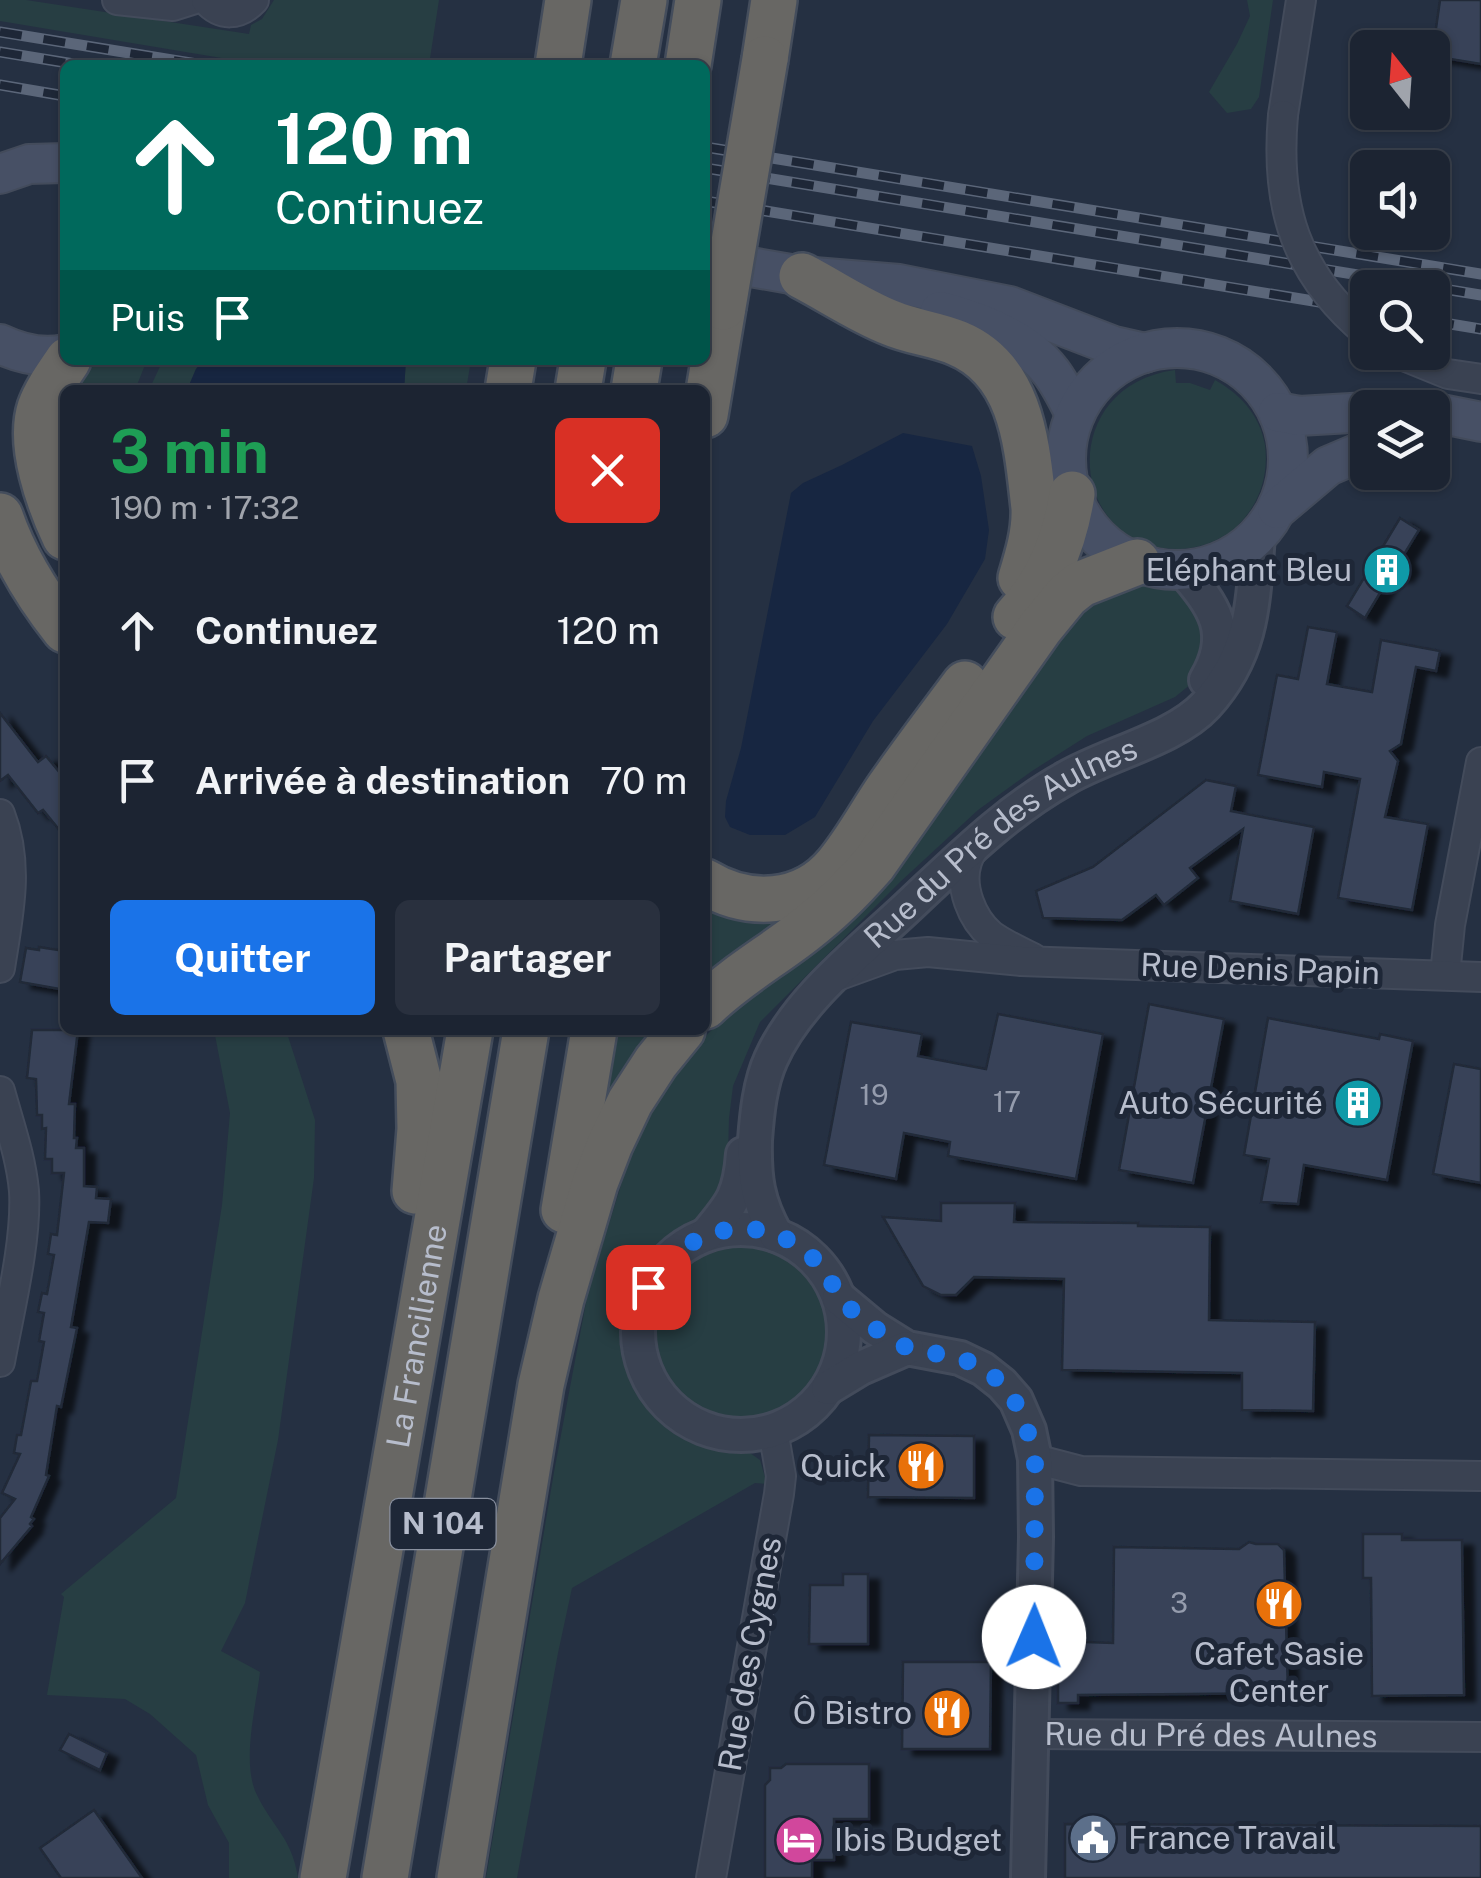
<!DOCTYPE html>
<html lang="fr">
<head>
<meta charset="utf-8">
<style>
	body { margin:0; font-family:"Public Sans",sans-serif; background:#29303e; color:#f1f3f6; height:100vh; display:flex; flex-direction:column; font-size:38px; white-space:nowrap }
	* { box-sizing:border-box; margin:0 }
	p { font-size:32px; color:#a0a4ac }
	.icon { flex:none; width:55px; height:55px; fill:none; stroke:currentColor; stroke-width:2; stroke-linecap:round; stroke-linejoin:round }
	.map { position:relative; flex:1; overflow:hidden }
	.details { position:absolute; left:60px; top:385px; width:650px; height:650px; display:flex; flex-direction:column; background:#1c2432; border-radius:15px; box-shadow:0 2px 8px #0004,0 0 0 2px #3a414d }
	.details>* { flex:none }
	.guide { position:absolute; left:60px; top:60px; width:650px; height:305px; border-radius:15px; box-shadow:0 2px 8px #0004,0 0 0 2px #3a414d; background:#00695c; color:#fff; overflow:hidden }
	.needle { width:65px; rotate:343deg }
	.buttons { position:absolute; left:1350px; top:30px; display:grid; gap:20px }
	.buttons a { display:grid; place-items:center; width:100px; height:100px; border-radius:15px; background:#1c2432; box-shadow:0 2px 8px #0004,0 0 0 2px #3a414d; font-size:50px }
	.pin { position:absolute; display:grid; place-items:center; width:85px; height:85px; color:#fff; margin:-42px; border-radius:20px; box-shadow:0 5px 15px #0006 }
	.me { position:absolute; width:110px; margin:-55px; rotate:1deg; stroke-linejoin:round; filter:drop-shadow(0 0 8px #0008) }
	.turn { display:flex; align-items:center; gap:35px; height:210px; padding:0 50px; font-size:45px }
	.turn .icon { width:130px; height:130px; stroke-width:2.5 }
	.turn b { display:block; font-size:70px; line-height:85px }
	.then { display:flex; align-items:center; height:95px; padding:0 50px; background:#0003; gap:20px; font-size:38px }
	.round { display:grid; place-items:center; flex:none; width:105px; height:105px; border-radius:15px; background:#29303e }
	.head { display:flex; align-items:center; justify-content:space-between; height:170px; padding:0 50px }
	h1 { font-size:60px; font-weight:700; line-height:75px; color:#1e9e55 }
	.button { display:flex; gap:20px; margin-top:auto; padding:20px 50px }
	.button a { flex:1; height:115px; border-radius:15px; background:#1a73e8; color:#fff; font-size:40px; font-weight:700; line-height:115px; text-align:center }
	.button a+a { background:#29303e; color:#f1f3f6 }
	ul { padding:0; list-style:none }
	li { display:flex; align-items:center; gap:30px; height:150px; padding:0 50px }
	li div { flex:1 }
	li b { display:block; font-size:38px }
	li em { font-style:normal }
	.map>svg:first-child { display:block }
	.green { fill:#273e43 }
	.water { fill:#172641 }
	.building { fill:#374358; stroke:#202939; stroke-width:2.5; filter:url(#shadow) }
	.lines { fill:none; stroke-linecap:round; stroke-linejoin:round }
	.minor-casing { stroke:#434b5b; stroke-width:32 }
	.tertiary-casing { stroke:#434b5b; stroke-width:38 }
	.secondary-casing { stroke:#434b5b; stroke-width:42 }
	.trunk-casing { stroke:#444d5c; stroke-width:50 }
	.minor { stroke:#3a4252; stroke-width:28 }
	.tertiary { stroke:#3a4252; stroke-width:32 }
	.secondary { stroke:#475065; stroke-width:38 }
	.trunk { stroke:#686764; stroke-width:45 }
	.rail-casing { stroke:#5b6679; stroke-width:11 }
	.rail { stroke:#1e2737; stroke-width:8; stroke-dasharray:22; stroke-linecap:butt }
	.minor-bridge-casing { stroke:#434b5b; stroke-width:32; stroke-linecap:butt }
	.trunk-bridge-casing { stroke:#444d5c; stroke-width:50; stroke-linecap:butt }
	.minor-bridge { stroke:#3a4252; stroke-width:28 }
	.trunk-bridge { stroke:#686764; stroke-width:45 }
	.route { stroke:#1a73e8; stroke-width:18; stroke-dasharray:0 32.4 }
	.labels { text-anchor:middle; stroke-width:10; stroke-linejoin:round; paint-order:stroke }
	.number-label { font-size:28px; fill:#959cad }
	.shield { fill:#1e2737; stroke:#89909f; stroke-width:2.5 }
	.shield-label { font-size:30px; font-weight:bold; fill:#b7bdcc }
	.poi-label { font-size:32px; fill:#b7bdcc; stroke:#1e2737; text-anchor:end }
	.street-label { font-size:32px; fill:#b7bdcc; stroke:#1e2737 }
</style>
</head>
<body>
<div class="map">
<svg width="1481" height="1878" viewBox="0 0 1481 1878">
	<defs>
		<filter id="shadow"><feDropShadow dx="11" dy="6" stdDeviation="2.5" flood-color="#0009"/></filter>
	</defs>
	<rect width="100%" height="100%" fill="#253042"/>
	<g class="green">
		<path d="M0,0h26l223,34 2,-9 11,-6 12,-19h165l-10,65h-166l-263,-44z"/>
		<path d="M1247,0h26l-14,97 -8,12 -24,4 -18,-21 28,-48 13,-28z"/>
		<path d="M106,360h41l-12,30h-70v95l-7,-21 -11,-14 -2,-9 2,-25 11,-22 17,-18z"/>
		<path d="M163,360h41l-8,9 -9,21h-38z"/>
		<path d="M406,360h65l-5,30h-62z"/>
		<path d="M1175,370l1,13h14l20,7 5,-10c25,14 45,35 50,65 4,31 -6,61 -30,83 -15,13 -37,21 -57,21 -110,1 -124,-163 -3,-179z"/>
		<path d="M1131,580l47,11 13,8 14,21 -3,46 -11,18 -16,13 -88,39 -55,35 -54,39 -79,73 -139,139 -27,64 -4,32 -2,73 -17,24 -41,22 -18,17 -18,30 -7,19 -2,42 5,20 7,19 15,24 12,15 20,13 22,10 45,7 10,7 7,24 -12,-1 -183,105 -14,65 -41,225h-31l68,-406 34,-180 45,-146 20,-42 37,-52 47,-48 321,-384z"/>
		<path d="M705,902l90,11 -90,70z"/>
		<path d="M214,1030h72l29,90 -1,58 -36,262 -33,163 -24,48 39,21c-4,35 -19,91 -3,123 16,33 35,43 41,83h-69v-35l-21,-38 -12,-50 -46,-41 -25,-15 -78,-4 17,-98 -3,-3 115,-96 46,-293 8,-92z"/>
		<path d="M619,1030h38l-40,56 -9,7z"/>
		<circle cx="743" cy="1332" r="90"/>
	</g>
	<g class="water">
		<path d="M204,360h202l-2,30h-217l9,-21z"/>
		<path d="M903,433l69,13 9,30 8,54 -4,29 -38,65 -74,97 -58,96 -30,18h-35l-20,-8 -5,-10 1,-16 15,-53 50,-255 12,-10 39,-18z"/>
	</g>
	<g class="building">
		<path d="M1440,0h41v64l-49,-8z"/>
		<path d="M1400,518l19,12 -16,26 5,11 -6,9h-12l-25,42 -18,-12z"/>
		<path d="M1308,627l29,5 -10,52 45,8 9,-52 59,11 -4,20 -20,-4 -15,77 -11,7 8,10 -13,56 43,7 -16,86 -74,-12 22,-119 -36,-7 -2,15 -64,-12 19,-100 21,4z"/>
		<path d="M0,713l38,49 8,-6 19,23v58l-22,-27 -5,3 -30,-38 -8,6z"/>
		<path d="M1206,780l30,6 -5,25 83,16 -16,87 -68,-13 13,-72 -53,39 8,10 -34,27 -8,-10 -34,25 -79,-2 -7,-27 57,-24z"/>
		<path d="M39,947l26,4v39l-45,-8 6,-34 13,2z"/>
		<path d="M1149,1004l75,15 -31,164 -74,-13z"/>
		<path d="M998,1014l105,20 -27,145 -128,-23 2,-14 -46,-9 -8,46 -72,-14 27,-143 71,12 -4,22 68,13z"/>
		<path d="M1268,1018l111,21 1,-5 33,7 -26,139 -83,-15 -6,39 -37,-2 8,-43 -25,-4z"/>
		<path d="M32,1030h46l-9,74h6l-1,34h3l-1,10h8v38l13,1 -1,11 15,1 -3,24 -19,-1 -18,105 6,1 -16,79 -4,-1 -11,69 3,1 -18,41 3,2 -4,5 2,2 -32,38v-46l15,-19 -13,-6 18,-39 -6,-1 3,-18h4l10,-54h6l7,-39 -5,-1 5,-28 -6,-1 4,-19 5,1 7,-39 -6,-1 3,-20 6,1 7,-62h-12v-14h-7l1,-31 -4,1v-14h-5l-1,-36 -9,-1z"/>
		<path d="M1454,1064l27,5v114l-48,-9z"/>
		<path d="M941,1203h74l-1,19 124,1v3l72,1 -1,93 106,2 -2,89 -71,-1v-37l-180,-3 2,-91 -90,-2 -18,18h-15l-18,-9 -40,-69 58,4z"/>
		<path d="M869,1435l105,1v62l-106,-1z"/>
		<path d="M1363,1534h39v6h60l2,155 -92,1 -1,-118h-8z"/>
		<path d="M1249,1542l7,2h22l6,6 4,143 -210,2v8h-20v-62l55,2 1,-96 125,2z"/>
		<path d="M843,1574h25v70h-59l1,-59h33z"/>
		<path d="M903,1662h88l-1,87h-88z"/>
		<path d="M69,1734l38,19 -7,17 -40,-20z"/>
		<path d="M786,1764h83v55h-35v41h-22v18h-47v-93l5,-5v-12h11z"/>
		<path d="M94,1810l48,68h-81l-21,-30z"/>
		<path d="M1065,1824l416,2v52h-416z"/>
	</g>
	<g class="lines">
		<g class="minor-casing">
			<g id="minor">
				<path d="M117,0l56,6 19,-6"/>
				<path d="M206,0c15,17 33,16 48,0"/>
				<path d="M1283,115l18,-115"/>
				<path d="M1394,352l54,22 33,5"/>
				<path d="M0,814c20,51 8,102 0,154"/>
				<path d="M978,842c-4,6 -9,13 -11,20 -8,25 5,57 24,73 12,9 28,16 42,23"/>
				<path d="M1445,975l5,-50 31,-163"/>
				<path d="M837,976l58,-21 33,-3 93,9 460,16"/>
				<path d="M0,1091c9,33 21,66 24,100 3,50 -15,121 -24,171"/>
				<path d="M1035,1459l46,12 400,5"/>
				<path id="s1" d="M1033,1734l448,3"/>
				<path d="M711,1878l68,-384 2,-18 -8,-46"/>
			</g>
		</g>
		<g class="tertiary-casing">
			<g id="tertiary">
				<path d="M1182,569c32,37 52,64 24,111"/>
				<circle cx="741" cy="1332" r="103"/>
				<path d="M707,1234c25,-30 33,-39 36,-80"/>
				<path id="s2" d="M776,1235c-19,-34 -22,-57 -21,-95 2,-27 5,-57 16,-81 28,-62 94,-111 142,-157 48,-45 95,-92 153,-124 41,-24 109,-39 140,-73 48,-53 47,-104 52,-170"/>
				<path d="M839,1298l36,30 32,20 53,10 23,11 19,15 14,16 13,30 6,29 1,78 -8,341"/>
				<path d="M828,1388l33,-20 46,-20"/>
			</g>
		</g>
		<g class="secondary-casing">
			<g id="secondary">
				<path d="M0,174l29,-10 36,-1"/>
				<path d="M705,259l97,17 97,8 111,22 104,40 31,7"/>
				<path d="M940,311c39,10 86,28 111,61 10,13 17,28 24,42"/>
				<path d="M0,344c21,10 42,15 65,10"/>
				<circle cx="1177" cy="459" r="111"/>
				<path d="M1278,412l21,4 69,-4"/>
				<path d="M1432,412l49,10"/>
				<path d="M1277,509l51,-43 40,-17"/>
			</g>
		</g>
		<g class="trunk-casing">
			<g id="trunk">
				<path d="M765,59l9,-59"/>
				<path d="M558,65l10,-65"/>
				<path d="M633,65l11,-65"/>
				<path d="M688,65l10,-65"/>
				<path d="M802,276c29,15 58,35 89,47 21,9 45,11 66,20 66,27 70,104 77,165 1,24 -6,47 -13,70"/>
				<path d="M508,390l5,-30"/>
				<path d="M578,390l5,-30"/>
				<path d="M634,390l5,-30"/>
				<path d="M705,415l18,-108"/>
				<path d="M0,516c14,41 38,80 65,114"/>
				<path d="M65,537c-16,-34 -37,-92 -25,-129 6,-17 18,-33 28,-48"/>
				<path d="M1016,617c32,-34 49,-77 56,-123"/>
				<path d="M705,882c43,26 98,24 132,-17 19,-23 34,-51 51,-76 25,-36 51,-70 77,-105"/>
				<path d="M705,1006c31,-30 67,-50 100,-76 25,-19 47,-41 68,-65l167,-237 27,-33 14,-11 56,-22"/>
				<path d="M406,1030l13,51 1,48 -5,62"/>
				<path d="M564,1210l30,-180"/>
				<path id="s3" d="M323,1878l147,-848"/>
				<path d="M385,1878l141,-848"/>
				<path d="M460,1878l81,-493 20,-86 34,-116 15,-39 20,-42 26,-40 26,-32"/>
			</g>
		</g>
		<use href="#minor" class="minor"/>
		<use href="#tertiary" class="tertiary"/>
		<use href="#secondary" class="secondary"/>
		<use href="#trunk" class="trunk"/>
		<g class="rail-casing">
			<g id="rail">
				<path d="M0,32l203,33"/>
				<path d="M0,52l80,13"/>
				<path d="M0,85l65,11"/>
				<path d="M705,147l776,127"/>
				<path d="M705,168l776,127"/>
				<path d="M705,201l663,109"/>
				<path d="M1432,321l49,8"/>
			</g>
		</g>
		<use href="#rail" class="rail"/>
		<g class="minor-bridge-casing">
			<path id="minor-bridge" d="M1283,115c-8,91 12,159 85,219"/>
		</g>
		<g class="trunk-bridge-casing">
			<path id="trunk-bridge" d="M723,307l42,-248"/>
		</g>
		<use href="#minor-bridge" class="minor-bridge"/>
		<use href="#trunk-bridge" class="trunk-bridge"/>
	</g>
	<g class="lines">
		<path class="route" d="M648,1287c33,-56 102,-79 157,-36 10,8 19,18 25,29 4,6 6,14 11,20 10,10 24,21 35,29 10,7 22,16 34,19 16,6 36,5 52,11 49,18 62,53 73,100l-1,178"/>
	</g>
	<defs>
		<g id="building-disc" transform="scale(2.5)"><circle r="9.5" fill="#0f9aa8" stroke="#1e2737"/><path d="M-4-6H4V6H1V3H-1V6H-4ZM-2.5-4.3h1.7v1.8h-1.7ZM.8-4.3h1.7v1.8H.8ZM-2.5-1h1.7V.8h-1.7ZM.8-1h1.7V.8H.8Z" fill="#fff"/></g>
		<g id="restaurant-disc" transform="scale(2.5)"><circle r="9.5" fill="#e8710a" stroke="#1e2737"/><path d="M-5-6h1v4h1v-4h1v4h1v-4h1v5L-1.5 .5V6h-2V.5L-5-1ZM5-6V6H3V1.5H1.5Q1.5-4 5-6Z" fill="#fff"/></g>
		<g id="civic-disc" transform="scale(2.5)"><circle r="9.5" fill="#5c6f8a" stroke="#1e2737"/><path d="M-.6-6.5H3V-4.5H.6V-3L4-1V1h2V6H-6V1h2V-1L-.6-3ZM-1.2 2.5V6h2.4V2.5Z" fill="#fff"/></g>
		<g id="hotel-disc" transform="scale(2.5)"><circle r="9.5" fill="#d1479c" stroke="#1e2737"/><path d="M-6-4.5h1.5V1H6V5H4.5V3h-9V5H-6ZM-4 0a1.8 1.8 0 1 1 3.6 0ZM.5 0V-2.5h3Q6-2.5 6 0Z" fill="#fff"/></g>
	</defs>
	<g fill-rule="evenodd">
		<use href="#building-disc" x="1387" y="570"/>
		<use href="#building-disc" x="1358" y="1103"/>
		<use href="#restaurant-disc" x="921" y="1466"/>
		<use href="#restaurant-disc" x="1279" y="1604"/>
		<use href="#restaurant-disc" x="947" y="1713"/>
		<use href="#civic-disc" x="1093" y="1838"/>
		<use href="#hotel-disc" x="799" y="1840"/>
	</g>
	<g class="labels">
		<g class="number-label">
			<text x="874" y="1105">19</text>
			<text x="1007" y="1112">17</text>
			<text x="1179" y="1613">3</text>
		</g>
		<rect class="shield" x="390.5" y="1499" width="105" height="50" rx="8"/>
		<g class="shield-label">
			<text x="443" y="1534">N 104</text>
		</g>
		<g class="poi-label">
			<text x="1352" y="581">Eléphant Bleu</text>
			<text x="1323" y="1114">Auto Sécurité</text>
			<text x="886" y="1477">Quick</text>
			<text x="1279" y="1665" text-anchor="middle">Cafet Sasie<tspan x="1279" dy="37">Center</tspan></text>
			<text x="912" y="1724">Ô Bistro</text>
			<text x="1128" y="1849" text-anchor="start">France Travail</text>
			<text x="834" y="1851" text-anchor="start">Ibis Budget</text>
		</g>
		<g class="street-label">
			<text dy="11" stroke="none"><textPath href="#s2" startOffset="502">Rue du Pré des Aulnes</textPath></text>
			<text transform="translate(1260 969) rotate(2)" y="11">Rue Denis Papin</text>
			<text dy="11" stroke="none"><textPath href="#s3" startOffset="550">La Francilienne</textPath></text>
			<text transform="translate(750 1654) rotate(-80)" y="11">Rue des Cygnes</text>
			<text dy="11" stroke="none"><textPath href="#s1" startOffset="178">Rue du Pré des Aulnes</textPath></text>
		</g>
	</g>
</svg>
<div class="buttons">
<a><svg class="needle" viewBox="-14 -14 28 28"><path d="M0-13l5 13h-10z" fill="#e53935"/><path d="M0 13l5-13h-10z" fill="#a0a4ac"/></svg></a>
<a><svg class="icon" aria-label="sound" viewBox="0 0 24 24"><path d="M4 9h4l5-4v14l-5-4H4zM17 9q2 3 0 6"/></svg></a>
<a><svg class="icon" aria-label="search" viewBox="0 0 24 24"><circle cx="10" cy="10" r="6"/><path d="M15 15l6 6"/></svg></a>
<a><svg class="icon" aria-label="layers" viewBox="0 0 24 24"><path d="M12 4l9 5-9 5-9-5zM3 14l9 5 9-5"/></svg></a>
</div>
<div class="pin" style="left:648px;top:1287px;background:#d93025"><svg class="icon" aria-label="arrive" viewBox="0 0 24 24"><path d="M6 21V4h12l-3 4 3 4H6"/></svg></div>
<svg class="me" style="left:1034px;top:1637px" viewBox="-20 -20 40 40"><circle r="19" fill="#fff"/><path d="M0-13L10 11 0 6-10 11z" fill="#1a73e8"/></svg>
<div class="guide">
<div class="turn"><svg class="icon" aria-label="ahead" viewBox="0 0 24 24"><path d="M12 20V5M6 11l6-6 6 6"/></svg><div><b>120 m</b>Continuez</div></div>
<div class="then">Puis<svg class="icon" aria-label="arrive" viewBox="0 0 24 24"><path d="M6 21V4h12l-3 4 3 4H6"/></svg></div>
</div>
<section class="details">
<div class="head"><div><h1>3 min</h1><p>190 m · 17:32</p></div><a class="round" style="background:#d93025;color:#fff"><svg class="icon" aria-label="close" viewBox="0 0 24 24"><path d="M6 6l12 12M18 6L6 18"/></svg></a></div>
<ul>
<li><svg class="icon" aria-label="ahead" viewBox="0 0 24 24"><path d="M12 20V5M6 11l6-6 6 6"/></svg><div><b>Continuez</b></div><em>120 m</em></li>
<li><svg class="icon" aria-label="arrive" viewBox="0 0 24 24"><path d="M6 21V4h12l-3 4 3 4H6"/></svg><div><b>Arrivée à destination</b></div><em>70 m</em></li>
</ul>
<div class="button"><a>Quitter</a><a>Partager</a></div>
</section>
</div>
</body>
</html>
